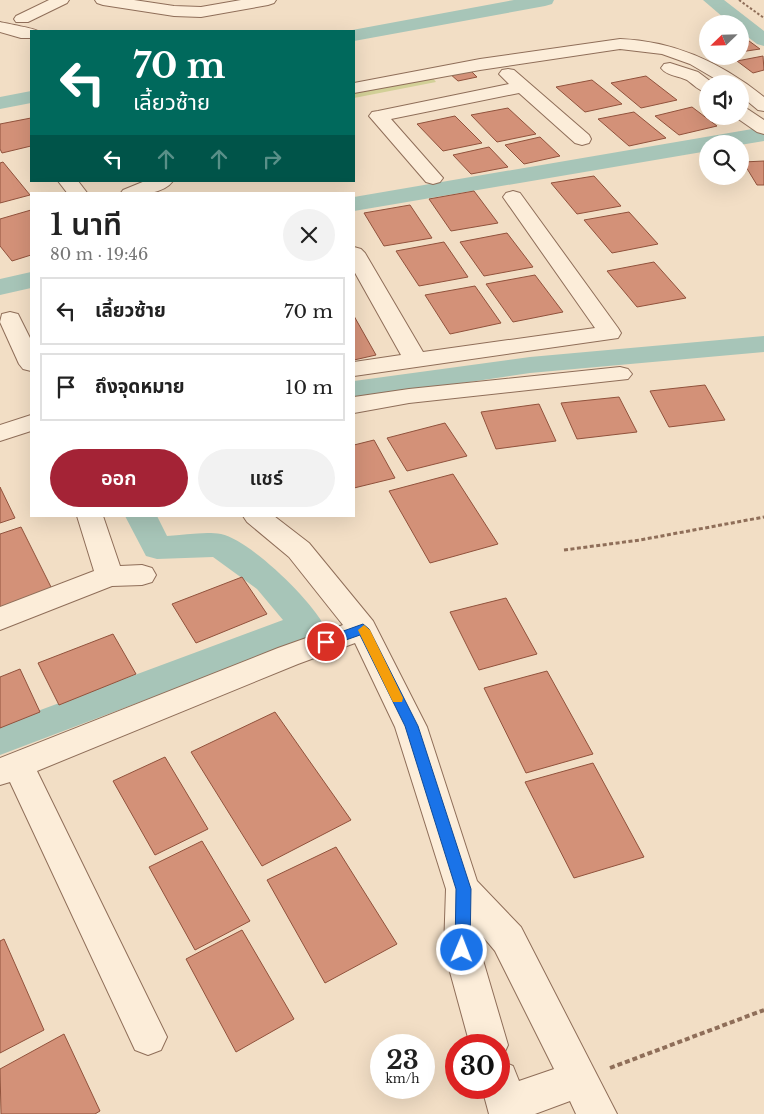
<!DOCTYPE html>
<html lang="th">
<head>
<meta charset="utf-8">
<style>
	body { margin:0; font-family:"Libre Baskerville","Noto Sans Thai",serif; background:#f2f2f2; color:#222; height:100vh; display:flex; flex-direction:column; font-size:19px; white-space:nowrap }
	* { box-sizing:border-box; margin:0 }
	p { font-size:16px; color:#767676 }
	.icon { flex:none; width:28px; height:28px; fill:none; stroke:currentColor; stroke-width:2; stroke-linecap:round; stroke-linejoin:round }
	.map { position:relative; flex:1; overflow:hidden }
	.details { position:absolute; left:30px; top:192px; width:325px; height:325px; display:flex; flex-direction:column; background:#fff; border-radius:0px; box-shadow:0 5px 20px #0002 }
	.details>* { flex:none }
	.banner { position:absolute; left:30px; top:30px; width:325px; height:152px; border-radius:0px; box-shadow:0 5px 20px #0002; background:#00695c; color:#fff; overflow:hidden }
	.needle { width:32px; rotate:247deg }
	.fabs { position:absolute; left:699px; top:15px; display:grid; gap:10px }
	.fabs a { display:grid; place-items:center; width:50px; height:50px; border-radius:50%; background:#fff; box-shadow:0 5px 20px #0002; font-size:25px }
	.speed { position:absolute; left:370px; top:1034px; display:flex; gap:10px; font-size:25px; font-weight:700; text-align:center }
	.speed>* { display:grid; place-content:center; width:65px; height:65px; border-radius:50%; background:#fff; box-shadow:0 5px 20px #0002; line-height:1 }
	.speed small { font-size:12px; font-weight:400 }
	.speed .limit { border:8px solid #d22; background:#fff; color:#111 }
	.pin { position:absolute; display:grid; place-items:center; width:42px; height:42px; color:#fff; margin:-21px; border:2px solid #fff; border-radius:50%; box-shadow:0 1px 5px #0007 }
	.me { position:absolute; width:55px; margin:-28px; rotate:1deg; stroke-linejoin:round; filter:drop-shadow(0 0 4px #0008) }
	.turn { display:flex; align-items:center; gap:18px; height:105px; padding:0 20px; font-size:22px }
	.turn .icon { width:65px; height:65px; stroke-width:2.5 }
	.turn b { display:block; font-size:35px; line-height:42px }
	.lanes { display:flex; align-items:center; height:48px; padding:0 20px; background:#0003; justify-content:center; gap:25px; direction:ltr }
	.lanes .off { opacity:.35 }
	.round { display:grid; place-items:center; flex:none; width:52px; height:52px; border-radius:26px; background:#f2f2f2 }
	.overview { display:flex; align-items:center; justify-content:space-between; height:85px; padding:0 20px }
	h1 { font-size:30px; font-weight:600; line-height:38px }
	.button { display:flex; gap:10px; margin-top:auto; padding:10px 20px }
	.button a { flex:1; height:58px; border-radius:30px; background:#a42336; color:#fff; font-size:20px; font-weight:600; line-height:58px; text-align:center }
	.button a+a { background:#f2f2f2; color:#222 }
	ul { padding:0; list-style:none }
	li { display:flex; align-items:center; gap:15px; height:68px; margin:0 10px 8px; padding:0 10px; border:2px solid #e0e0e0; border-radius:0px }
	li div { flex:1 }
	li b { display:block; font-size:19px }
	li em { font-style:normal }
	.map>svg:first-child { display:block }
	.green { fill:#d2d097 }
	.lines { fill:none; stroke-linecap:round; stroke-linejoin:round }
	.canal { fill:#a7c5b8; fill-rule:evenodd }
	.building { fill:#d39178; stroke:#91523c }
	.minor-casing { stroke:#8f6e59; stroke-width:2 }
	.path-far2 { stroke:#8f6e59; stroke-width:2; stroke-dasharray:2.5 2; stroke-linecap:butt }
	.path-far1 { stroke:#8f6e59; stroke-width:3; stroke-dasharray:4 2.5; stroke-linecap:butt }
	.path { stroke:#8f6e59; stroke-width:4; stroke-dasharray:5 3; stroke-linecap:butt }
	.minor { fill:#fcedd9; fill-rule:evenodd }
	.route { fill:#1a73e8; stroke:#114b97 }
	.slow { fill:#f59e0b }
</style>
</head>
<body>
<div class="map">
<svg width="764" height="1114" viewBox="0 0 764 1114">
	<rect width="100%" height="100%" fill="#f2dec5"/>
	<path class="green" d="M432,77l4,5 -82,16v-5z"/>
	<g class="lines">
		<g class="canal">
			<path d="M514,0h40l-2,4 -7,2 -191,35v-10h-7z"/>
			<path d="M703,0h21l40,31v15l-7,-2 -17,-13v-7h-9z"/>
			<path d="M31,91v12l-31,6v-12z"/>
			<path d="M764,127v14l-24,4 -32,-1v7l-354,60v-14z"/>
			<path d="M31,272v16l-31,7v-16z"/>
			<path d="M764,336v16l-234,21 -176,26v-18l176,-24z"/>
			<path d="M125,516h32l10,20c17,-1 38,-5 54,-2 30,7 88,64 103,91l-5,9 -319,121v-30l283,-105 -26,-31 -44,-32 -56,2 -11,-3z"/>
		</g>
	</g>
	<g class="building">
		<path d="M740,38h5l15,11 -20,3z"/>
		<path d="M763,56l1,14 -11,3 -16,-12z"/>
		<path d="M469,69l8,8 -19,4 -9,-8z"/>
		<path d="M646,76l31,24 -36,8 -30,-25z"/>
		<path d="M592,80l30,24 -37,8 -29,-25z"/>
		<path d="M692,107l25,19 -38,9 -24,-19z"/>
		<path d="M508,108l28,26 -39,8 -26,-27z"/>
		<path d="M634,112l32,26 -37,8 -31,-27z"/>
		<path d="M455,116l27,27 -39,8 -26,-27z"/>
		<path d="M31,118v28l-29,7 -2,-4v-25z"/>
		<path d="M540,137l20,19 -36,8 -19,-19z"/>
		<path d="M489,147l19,20 -37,7 -18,-19z"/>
		<path d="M764,161v24h-7l-14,-23z"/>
		<path d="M3,162l27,33 -30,8v-40z"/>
		<path d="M594,176l27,30 -44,8 -26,-31z"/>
		<path d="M474,191l24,32 -47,8 -22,-32z"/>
		<path d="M410,205l22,33 -48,8 -20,-33z"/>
		<path d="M31,210v45l-19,6 -12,-15v-27z"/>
		<path d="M629,212l29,32 -46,9 -28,-33z"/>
		<path d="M507,233l26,34 -49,9 -24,-34z"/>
		<path d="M444,242l24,35 -49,9 -23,-35z"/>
		<path d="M654,262l32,36 -49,9 -30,-36z"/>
		<path d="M535,275l28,37 -50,10 -27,-38z"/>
		<path d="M475,286l26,37 -51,11 -25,-39z"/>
		<path d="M354,316l22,39 -22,5z"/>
		<path d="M705,385l20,35 -56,7 -19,-36z"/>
		<path d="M619,397l18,35 -60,7 -16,-36z"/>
		<path d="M539,404l17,37 -60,8 -15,-37z"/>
		<path d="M445,423l22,33 -60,15 -20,-33z"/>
		<path d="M374,440l21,38 -41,10v-43z"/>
		<path d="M453,474l45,70 -68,19 -41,-72z"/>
		<path d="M0,487l15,31 -15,5z"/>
		<path d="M21,527l34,68 -55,20v-81z"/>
		<path d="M242,577l25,37 -71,29 -24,-39z"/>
		<path d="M506,598l31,56 -58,16 -29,-58z"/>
		<path d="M113,634l23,40 -77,31 -21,-42z"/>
		<path d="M20,669l20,43 -40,16v-51z"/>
		<path d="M547,671l46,83 -67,19 -42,-85z"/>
		<path d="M275,712l76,108 -89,46 -71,-114z"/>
		<path d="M165,757l43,72 -53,26 -42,-74z"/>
		<path d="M593,763l51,94 -70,21 -49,-96z"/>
		<path d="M202,841l48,80 -55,29 -46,-83z"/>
		<path d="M336,847l61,97 -72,39 -58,-103z"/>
		<path d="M242,930l52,89 -58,33 -50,-93z"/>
		<path d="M4,939l40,91 -44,23v-112z"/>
		<path d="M64,1034l36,77 -5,3h-94l-1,-45z"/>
	</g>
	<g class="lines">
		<g class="minor-casing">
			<g id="minor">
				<path d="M49,0h20l-2,3 -39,19h-12l-2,-3 2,-3z"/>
				<path d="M95,0h39l40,6 27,1 40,-7h35l-2,3 -6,2 -67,12 -27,-1 -71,-11 -6,-2z"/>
				<path d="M0,22c8,2 33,6 38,9h-7v7h-10l-21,-6z"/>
				<path d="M620,39c55,2 102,24 144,58v14l-6,-1 -18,-15v-11h-16l-34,-20 -28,-10 -42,-5 -140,21 -126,23v-10l126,-24z"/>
				<path d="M670,63l28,9 16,12h-6v9c-9,-2 -14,-8 -21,-13 -8,-4 -20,-4 -26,-12l3,-4z"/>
				<path d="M508,69l6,1 75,65 2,4 -2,4 -7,2 -7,-2 -56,-50 -128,26 52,59 -3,4 -7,2 -7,-2 -57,-66 3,-4 6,-1 131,-27 -10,-10 3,-4z"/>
				<path d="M740,107l6,1 18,12v14l-7,-2 -23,-16h6z"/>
				<path d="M58,181h20l10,13h-20z"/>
				<path d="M145,181h28c-11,15 -37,13 -53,13l3,-4z"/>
				<path d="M513,191l7,2 98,135 3,5 -3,5 -264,38v-14l47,-7 -47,-84v-24l7,2 4,4 58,99 172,-24 -92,-131 3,-4z"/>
				<path d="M10,312l8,2 13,26v31l-8,-2 -4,-5 -19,-42 2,-8z"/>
				<path d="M620,367l8,2 4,5 -4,5 -219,24 -55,10v-16l55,-8z"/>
				<path d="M31,415v16l-31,10v-16z"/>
				<path d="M77,516h26l17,50 22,-1 10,3 4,7 -4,7 -10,3 -30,1 -112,44v-23l94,-36z"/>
				<path d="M243,516h31l35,27 64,78 54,106 50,154 44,46 96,187h-41l-6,-13 -35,13h-46l-7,-26h17v-28l14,6 6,15 35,-12 -59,-118 -15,-18v17l28,95 -6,13 -3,1v-14h-29l-26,-95 2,-61 -51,-162 -40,-84 -57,21 -261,107 130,266 -6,13 -13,5 -13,-5 -125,-268 -10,3v-27l278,-110 65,-23 -54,-68 -42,-35z"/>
			</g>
		</g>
		<path class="path-far2" d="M739,0l25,18"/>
		<path class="path-far1" d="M564,550l76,-10 124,-23"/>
		<path class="path" d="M610,1068l154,-58"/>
		<use href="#minor" class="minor"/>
	</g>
	<path class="route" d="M363,624l6,5 49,97 53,163 -1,61 -2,5 -6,2 -5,-2 -2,-5 1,-61 -51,-163 -45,-91 -34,12 -5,-1 -1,-4 1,-3z"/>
	<path class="slow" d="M364,625l6,5 33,68 -1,4h-9l-2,-4 -33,-68z"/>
</svg>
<div class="fabs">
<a><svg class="needle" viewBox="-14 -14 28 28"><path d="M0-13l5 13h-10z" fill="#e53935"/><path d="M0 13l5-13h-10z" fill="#767676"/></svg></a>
<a><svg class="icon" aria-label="sound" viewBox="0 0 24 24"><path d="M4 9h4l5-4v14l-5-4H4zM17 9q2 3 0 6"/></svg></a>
<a><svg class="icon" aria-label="search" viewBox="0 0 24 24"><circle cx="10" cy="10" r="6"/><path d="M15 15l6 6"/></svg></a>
</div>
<div class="speed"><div>23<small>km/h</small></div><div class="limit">30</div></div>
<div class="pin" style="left:326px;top:642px;background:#d93025"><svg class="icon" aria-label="arrive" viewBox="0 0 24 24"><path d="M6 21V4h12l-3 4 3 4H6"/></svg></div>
<svg class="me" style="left:462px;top:950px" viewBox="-20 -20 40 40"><circle r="17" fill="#1a73e8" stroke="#fff" stroke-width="3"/><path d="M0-11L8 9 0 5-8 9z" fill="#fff"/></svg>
<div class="banner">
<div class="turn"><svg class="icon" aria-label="left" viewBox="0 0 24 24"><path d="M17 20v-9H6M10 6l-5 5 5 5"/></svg><div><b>70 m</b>เลี้ยวซ้าย</div></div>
<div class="lanes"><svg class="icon" aria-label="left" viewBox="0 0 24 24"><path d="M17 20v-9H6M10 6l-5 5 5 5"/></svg><svg class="icon off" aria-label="ahead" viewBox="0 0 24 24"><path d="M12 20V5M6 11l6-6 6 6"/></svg><svg class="icon off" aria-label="ahead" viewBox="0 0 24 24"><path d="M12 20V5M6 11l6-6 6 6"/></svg><svg class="icon off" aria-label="right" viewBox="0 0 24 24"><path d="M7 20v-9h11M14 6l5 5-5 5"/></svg></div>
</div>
<section class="details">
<div class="overview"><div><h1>1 นาที</h1><p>80 m · 19:46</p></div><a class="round"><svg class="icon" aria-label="close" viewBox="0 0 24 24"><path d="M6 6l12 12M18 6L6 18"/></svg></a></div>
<ul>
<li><svg class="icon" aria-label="left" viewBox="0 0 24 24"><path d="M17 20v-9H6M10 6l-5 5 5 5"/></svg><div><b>เลี้ยวซ้าย</b></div><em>70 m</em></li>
<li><svg class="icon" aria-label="arrive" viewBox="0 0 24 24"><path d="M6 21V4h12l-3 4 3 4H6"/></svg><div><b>ถึงจุดหมาย</b></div><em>10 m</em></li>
</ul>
<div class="button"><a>ออก</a><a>แชร์</a></div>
</section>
</div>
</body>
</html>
